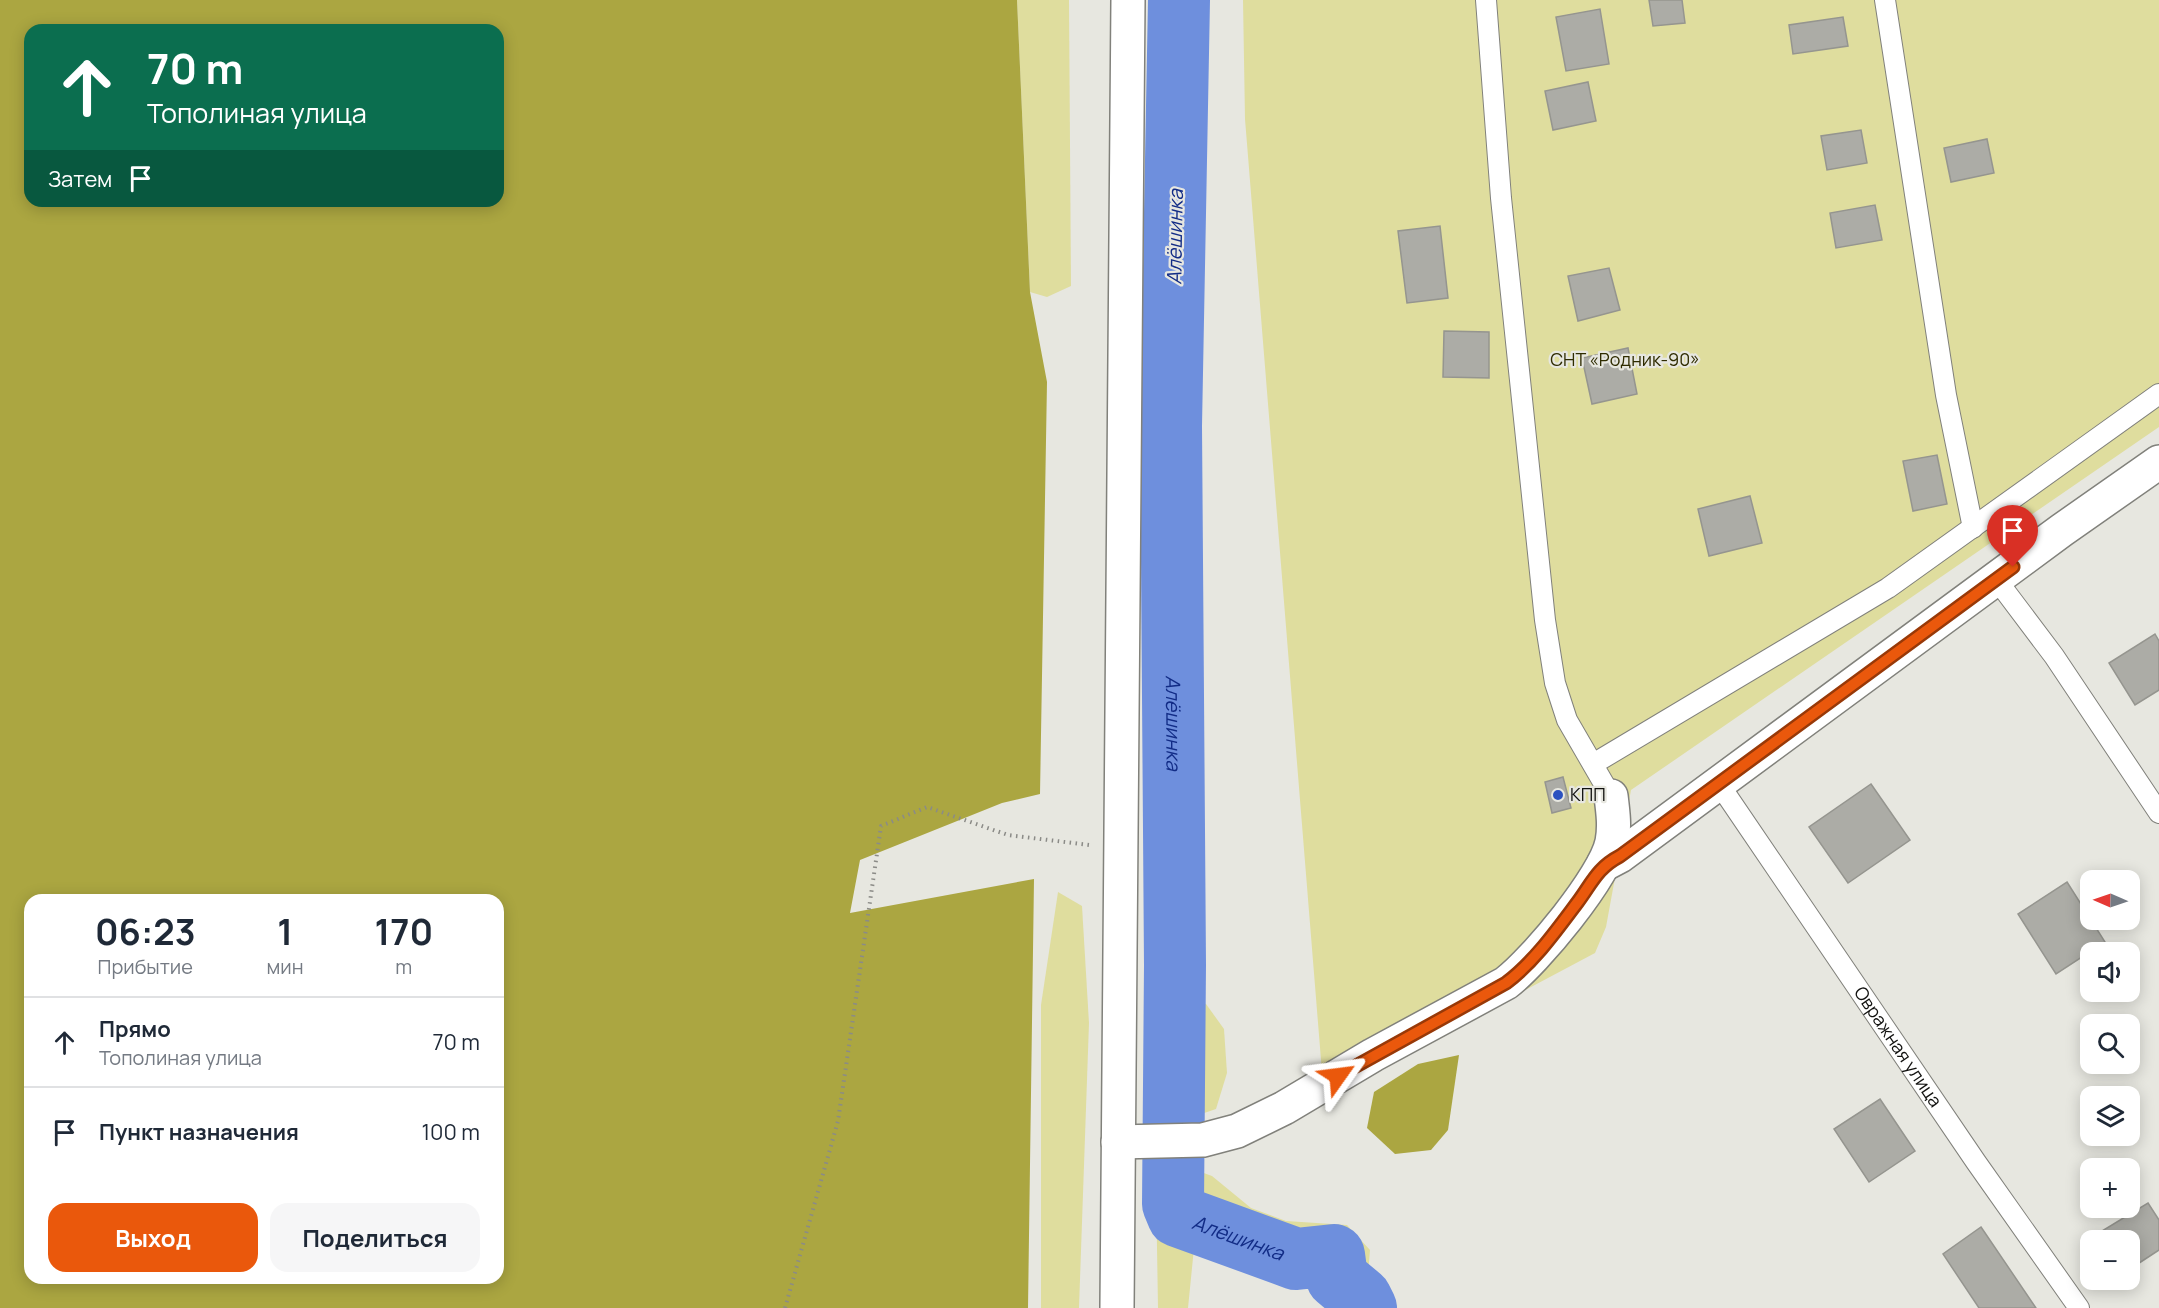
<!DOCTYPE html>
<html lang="ru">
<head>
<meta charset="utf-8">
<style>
	body { margin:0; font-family:Manrope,sans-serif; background:#f6f6f7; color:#1f2937; height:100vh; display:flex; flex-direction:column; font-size:22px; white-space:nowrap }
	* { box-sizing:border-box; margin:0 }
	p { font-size:20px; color:#747a83 }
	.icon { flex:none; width:33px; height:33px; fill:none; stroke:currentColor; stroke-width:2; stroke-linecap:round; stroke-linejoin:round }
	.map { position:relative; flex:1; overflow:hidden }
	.panel { position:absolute; left:24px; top:894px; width:480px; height:390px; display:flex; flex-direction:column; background:#fff; border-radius:18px; box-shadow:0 3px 15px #0003 }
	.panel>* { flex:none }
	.hud { position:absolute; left:24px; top:24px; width:480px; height:183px; border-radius:18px; box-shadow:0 3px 15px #0003; background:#0b6e4f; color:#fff; overflow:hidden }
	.needle { width:39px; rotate:272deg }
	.fabs { position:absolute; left:2080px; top:870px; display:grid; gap:12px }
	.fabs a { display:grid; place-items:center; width:60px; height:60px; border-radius:12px; background:#fff; box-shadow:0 3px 15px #0003; font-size:30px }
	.pin { position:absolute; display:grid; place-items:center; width:51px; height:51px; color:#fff; margin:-62px -26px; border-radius:50% 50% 50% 0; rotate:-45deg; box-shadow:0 0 6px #0007 }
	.pin .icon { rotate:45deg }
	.me { position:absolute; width:66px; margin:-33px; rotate:59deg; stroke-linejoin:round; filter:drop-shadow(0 0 4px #0008) }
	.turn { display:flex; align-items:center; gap:21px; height:126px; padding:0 24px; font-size:27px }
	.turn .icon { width:78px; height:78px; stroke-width:2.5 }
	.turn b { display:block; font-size:42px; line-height:51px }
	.then { display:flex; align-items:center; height:57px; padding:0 24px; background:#0003; gap:12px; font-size:22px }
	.eta { display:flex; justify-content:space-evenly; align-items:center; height:102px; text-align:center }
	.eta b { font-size:36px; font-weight:700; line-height:42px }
	.cta { display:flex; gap:12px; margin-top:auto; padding:12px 24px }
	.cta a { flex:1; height:69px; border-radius:18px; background:#ea580c; color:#fff; font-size:24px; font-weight:700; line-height:69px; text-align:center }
	.cta a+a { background:#f6f6f7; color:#1f2937 }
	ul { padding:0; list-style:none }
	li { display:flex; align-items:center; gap:18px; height:90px; padding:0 24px; border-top:2px solid #e0e1e3 }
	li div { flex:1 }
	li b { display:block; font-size:22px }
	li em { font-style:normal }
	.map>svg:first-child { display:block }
	.green { fill:#dfdd9e }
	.forest { fill:#aba641; fill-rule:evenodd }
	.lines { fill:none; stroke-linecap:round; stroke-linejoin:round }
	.river { stroke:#6e8fdd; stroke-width:62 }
	.building { fill:#acaca6; stroke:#95958f; stroke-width:1.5 }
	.service-casing { stroke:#81817b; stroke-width:22 }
	.minor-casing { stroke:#81817b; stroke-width:36 }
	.tertiary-casing { stroke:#81817b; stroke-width:36 }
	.path { stroke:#8b8b87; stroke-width:4; stroke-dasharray:1.5 4.5; stroke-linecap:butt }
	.service { stroke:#fff; stroke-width:20 }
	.minor { stroke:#fff; stroke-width:33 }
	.tertiary { stroke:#fff; stroke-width:33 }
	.route-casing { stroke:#983908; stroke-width:15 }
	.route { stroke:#ea580c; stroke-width:10 }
	.poi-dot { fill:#2c51c0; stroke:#e7e7e0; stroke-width:2 }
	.labels { text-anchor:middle; stroke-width:4.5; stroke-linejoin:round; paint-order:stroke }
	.park-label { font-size:18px; fill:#2f2c00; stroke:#e7e7e0 }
	.poi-label { font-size:18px; fill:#11110f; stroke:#e7e7e0; text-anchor:start }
	.street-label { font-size:18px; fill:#11110f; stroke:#e7e7e0 }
	.water-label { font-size:20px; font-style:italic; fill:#122c86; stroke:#e7e7e0 }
</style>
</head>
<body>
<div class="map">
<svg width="2159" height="1308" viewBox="0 0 2159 1308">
	<rect width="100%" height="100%" fill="#e7e7e0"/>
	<g class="green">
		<path d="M1017,0h52l2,286 -24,11 -17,-5z"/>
		<path d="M1243,0h916v427l-528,363 -25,137 -11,26 -271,144 -79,-978z"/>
		<path d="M1058,892l24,14 7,117 -10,285h-38v-303z"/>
		<path d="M1183,996l23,8 18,25 3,44 -11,36 -44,15 -17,-8 8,-80z"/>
		<path d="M1182,1165l30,11 39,32 35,13 61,4 23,25 -3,37 -114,-14 -59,-25 -6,60h-30l-2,-122z"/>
	</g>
	<g class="forest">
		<path d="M0,0h1017l13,292 17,90 -7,412 -38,9 -142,57 -10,53 184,-34 -6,429h-1028zM30,30h468v171h-468zM30,900h468v378h-468z"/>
		<path d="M1459,1055l-11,75 -17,20 -36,4 -28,-26 7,-36 44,-28z"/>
	</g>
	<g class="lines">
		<path class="river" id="s1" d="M1179,0l-8,426 4,539 -2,239 5,12 118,43 38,-4 3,23 24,20 5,10"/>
	</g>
	<g class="building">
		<path d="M1649,0h33l3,23 -32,3z"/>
		<path d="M1600,9l9,55 -43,7 -10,-54z"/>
		<path d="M1843,17l5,29 -55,8 -4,-29z"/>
		<path d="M1588,82l8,39 -43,9 -8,-39z"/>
		<path d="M1861,130l6,33 -40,7 -6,-34z"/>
		<path d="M1987,139l7,34 -43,9 -7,-34z"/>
		<path d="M1875,205l7,35 -46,8 -6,-35z"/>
		<path d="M1440,226l8,72 -41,5 -9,-72z"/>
		<path d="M1609,268l11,42 -42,11 -10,-45z"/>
		<path d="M1444,331l45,1v46l-46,-1z"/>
		<path d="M1628,348l9,46 -45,10 -10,-46z"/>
		<path d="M1937,455l10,49 -34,7 -10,-50z"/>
		<path d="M1750,496l12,47 -53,13 -11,-47z"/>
		<path d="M2155,634l4,7v49l-24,15 -26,-42z"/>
		<path d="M1563,777l8,31 -19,5 -7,-31z"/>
		<path d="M1871,784l39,56 -62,43 -39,-56z"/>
		<path d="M2067,882l38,60 -49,32 -38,-60z"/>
		<path d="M1880,1099l35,52 -46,31 -35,-53z"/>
		<path d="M2148,1203l11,17v30l-29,19v-29h-22l-6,-9z"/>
		<path d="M1981,1227l55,81h-57l-36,-54z"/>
	</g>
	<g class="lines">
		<g class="service-casing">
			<g id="service">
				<path d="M1486,0l15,198 44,422 10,63 12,37 44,76"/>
				<path d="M1885,0l61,395 27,133"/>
				<path d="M1996,579l58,77 105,157"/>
				<path d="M1593,764l295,-176 271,-194"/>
				<path id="s2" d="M1719,784l257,378 103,146"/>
			</g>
		</g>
		<g class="minor-casing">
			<g id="minor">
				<path d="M1603,865l17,-9 442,-326 97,-68"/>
				<path d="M1118,1142l85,-2 34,-9 47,-23 89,-53 133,-72c29,-22 99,-106 106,-141 3,-15 1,-30 -1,-46"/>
			</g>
		</g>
		<g class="tertiary-casing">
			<path id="tertiary" d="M1117,1308l11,-1308"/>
		</g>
		<path class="path" d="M785,1308l53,-187 43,-295 46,-19 81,28 81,10"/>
		<use href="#service" class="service"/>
		<use href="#minor" class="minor"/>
		<use href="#tertiary" class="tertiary"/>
	</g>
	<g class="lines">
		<g class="route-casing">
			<path id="route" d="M1338,1076l168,-93c28,-21 50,-52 71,-80 15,-20 20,-35 43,-47l393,-289"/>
		</g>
		<use href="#route" class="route"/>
	</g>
	<circle class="poi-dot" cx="1558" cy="795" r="6"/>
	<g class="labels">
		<g class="park-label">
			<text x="1625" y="366">СНТ «Родник-90»</text>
		</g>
		<g class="poi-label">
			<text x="1570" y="801">КПП</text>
		</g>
		<g class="street-label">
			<text dy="6" stroke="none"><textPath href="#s2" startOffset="318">Овражная улица</textPath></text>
		</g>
		<g class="water-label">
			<text transform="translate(1175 237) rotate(-89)" y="7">Алёшинка</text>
			<text dy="7" stroke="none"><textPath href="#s1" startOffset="723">Алёшинка</textPath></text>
			<text dy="7" stroke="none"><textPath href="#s1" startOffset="1281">Алёшинка</textPath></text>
		</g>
	</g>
</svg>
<div class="fabs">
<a><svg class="needle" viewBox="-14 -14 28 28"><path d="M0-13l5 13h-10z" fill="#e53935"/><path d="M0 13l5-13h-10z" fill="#747a83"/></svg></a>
<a><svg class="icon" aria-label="sound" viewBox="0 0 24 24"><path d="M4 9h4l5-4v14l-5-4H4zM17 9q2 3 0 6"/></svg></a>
<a><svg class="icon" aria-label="search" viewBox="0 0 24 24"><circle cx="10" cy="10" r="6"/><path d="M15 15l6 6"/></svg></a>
<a><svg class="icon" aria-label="layers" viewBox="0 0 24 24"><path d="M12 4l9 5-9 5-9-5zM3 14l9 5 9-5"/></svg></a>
<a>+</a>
<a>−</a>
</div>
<div class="pin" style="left:2013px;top:567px;background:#d93025"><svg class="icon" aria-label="arrive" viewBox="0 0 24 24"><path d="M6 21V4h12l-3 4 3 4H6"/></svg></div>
<svg class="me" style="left:1338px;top:1076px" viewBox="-20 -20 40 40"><path d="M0-17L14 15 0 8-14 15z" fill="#ea580c" stroke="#fff" stroke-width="4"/></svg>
<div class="hud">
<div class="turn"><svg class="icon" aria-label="ahead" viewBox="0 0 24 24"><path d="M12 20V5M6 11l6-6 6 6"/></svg><div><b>70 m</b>Тополиная улица</div></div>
<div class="then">Затем<svg class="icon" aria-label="arrive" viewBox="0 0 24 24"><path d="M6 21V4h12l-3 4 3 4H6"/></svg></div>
</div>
<section class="panel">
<div class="eta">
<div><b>06:23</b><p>Прибытие</p></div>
<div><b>1</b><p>мин</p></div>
<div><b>170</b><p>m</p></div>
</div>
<ul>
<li><svg class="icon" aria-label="ahead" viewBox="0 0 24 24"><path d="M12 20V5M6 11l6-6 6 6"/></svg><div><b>Прямо</b><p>Тополиная улица</p></div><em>70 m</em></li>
<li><svg class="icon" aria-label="arrive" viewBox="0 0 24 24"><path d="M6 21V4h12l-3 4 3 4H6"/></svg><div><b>Пункт назначения</b></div><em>100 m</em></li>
</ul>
<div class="cta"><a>Выход</a><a>Поделиться</a></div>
</section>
</div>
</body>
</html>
